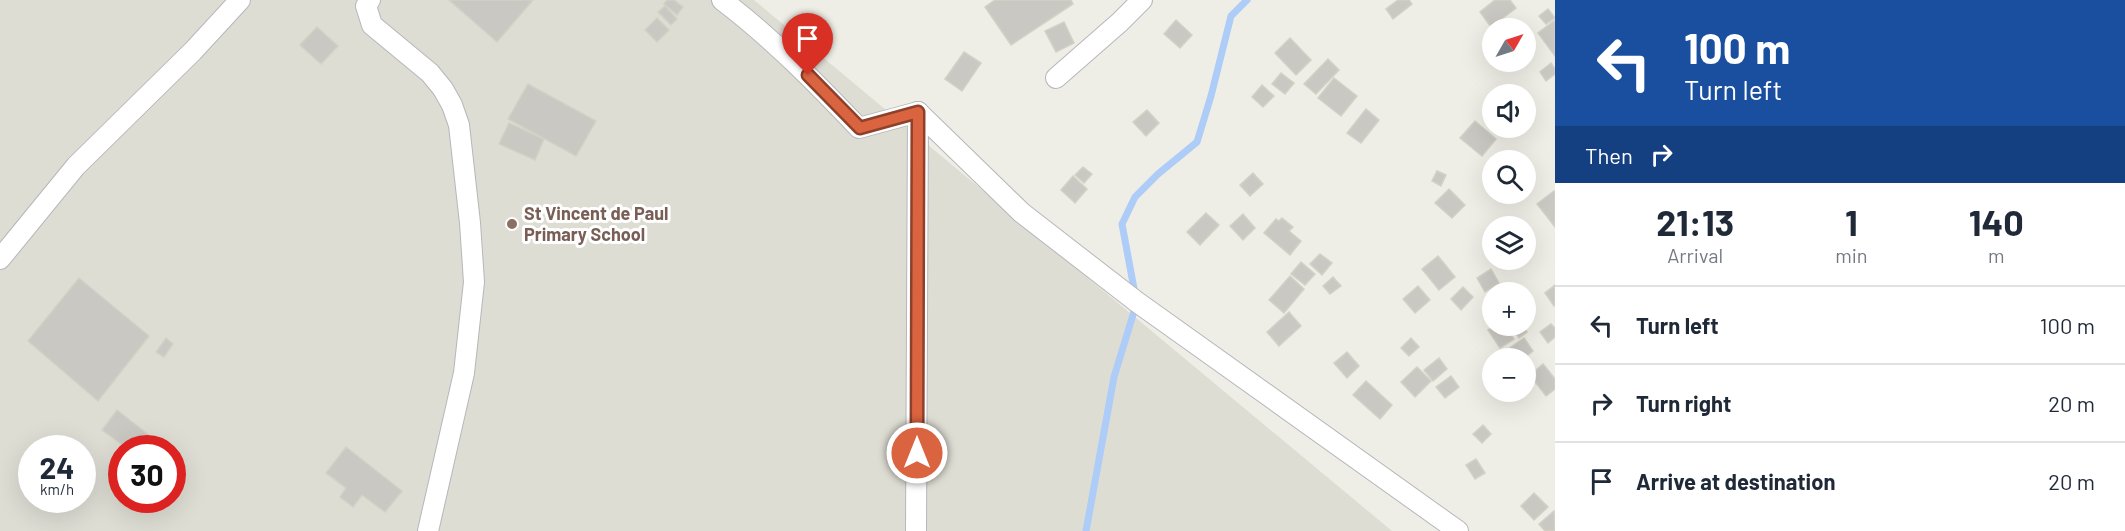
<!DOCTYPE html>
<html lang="en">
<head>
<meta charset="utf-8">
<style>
	body { margin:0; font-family:Barlow,sans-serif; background:#f6f6f7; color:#1f2937; height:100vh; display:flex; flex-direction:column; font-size:22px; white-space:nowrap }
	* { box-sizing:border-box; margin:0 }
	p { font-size:20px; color:#747a83 }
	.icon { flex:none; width:33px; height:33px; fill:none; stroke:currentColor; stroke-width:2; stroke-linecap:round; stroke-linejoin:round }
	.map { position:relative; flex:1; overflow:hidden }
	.drawer { display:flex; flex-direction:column; background:#fff; width:570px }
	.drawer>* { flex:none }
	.guide { background:#1a4fa0; color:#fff; overflow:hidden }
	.needle { width:39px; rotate:51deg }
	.fabs { position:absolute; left:1482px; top:18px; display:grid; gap:12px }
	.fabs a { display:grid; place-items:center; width:54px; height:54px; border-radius:50%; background:#fff; box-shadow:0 6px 24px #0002; font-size:30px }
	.speed { position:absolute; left:18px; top:435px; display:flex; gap:12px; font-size:30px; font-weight:700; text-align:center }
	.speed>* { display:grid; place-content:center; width:78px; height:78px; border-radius:50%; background:#fff; box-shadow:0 6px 24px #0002; line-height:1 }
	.speed small { font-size:15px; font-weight:400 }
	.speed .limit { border:9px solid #d22; background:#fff; color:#111 }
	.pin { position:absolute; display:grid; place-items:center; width:51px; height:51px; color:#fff; margin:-62px -26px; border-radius:50% 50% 50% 0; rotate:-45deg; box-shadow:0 0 6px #0007 }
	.pin .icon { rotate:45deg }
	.me { position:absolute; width:66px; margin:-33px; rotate:0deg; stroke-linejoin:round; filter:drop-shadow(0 0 4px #0008) }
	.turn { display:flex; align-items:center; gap:21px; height:126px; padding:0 30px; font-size:27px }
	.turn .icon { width:78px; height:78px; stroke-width:2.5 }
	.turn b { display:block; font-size:42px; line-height:51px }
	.then { display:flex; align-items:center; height:57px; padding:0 30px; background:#0003; gap:12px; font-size:22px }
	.eta { display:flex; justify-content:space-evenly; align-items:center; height:102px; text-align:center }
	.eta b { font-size:36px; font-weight:700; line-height:42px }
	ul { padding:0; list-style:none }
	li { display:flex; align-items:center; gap:18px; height:78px; padding:0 30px; border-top:2px solid #e0e1e3 }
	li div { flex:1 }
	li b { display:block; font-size:22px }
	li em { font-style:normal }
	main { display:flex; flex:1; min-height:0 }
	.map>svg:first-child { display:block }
	.education { fill:#deddd4; fill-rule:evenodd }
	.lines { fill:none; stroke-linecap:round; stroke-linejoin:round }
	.stream { stroke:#adccf8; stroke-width:7 }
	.building { fill:#cac8c2; stroke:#d3d1c5; stroke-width:1.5 }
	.minor-casing { stroke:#b6b7bc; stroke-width:22 }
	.minor { stroke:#fff; stroke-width:20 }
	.route-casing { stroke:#8e412a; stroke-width:15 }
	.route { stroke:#db6440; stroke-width:10 }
	.education-dot { fill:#8d6e63; stroke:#fff; stroke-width:2 }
	.labels { text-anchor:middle; stroke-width:6; stroke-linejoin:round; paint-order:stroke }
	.education-label { font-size:18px; font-weight:bold; fill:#785e54; stroke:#fff; text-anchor:start }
</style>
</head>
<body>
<main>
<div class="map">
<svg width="1555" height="531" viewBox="0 0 1555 531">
	<rect width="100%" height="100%" fill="#efeee6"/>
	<path class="education" d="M0,0h754l638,531h-1392zM32,448h50v52h-50zM122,448h50v52h-50z"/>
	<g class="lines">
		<g class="stream">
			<path d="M1135,294l-13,-70 13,-27 23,-23 39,-32 14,-46 20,-80 16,-16"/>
			<path d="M1086,531l28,-154 22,-72"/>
		</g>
	</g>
	<g class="building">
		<path d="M449,0h84l-36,42z"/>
		<path d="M667,0h7l9,7 -6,8 -13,-11z"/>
		<path d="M995,0h76l2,4 -62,41 -26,-38z"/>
		<path d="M1398,0h11l3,4 -19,15 -7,-10z"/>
		<path d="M1495,0h15l6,8 -25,19 -11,-15z"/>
		<path d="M665,6l12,13 -6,6 -13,-13z"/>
		<path d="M1548,9l7,9 -9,6 -7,-8z"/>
		<path d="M657,18l12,12 -12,12 -12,-12z"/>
		<path d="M1176,20l16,15 -12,13 -16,-14z"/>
		<path d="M1554,21l1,2v33l-17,-23z"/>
		<path d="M1064,22l10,21 -18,9 -11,-21z"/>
		<path d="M317,27l21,19 -17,18 -21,-19z"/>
		<path d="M1290,38l21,22 -15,15 -21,-22z"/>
		<path d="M964,52l17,11 -19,28 -17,-12z"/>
		<path d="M1328,59l11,11 -23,24 -12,-10z"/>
		<path d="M1551,63l4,6v5l-9,7 -6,-9z"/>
		<path d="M1281,73l13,10 -9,11 -13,-10z"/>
		<path d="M1334,78l23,18 -16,20 -23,-18z"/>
		<path d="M528,84l68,37 -20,35 -68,-37z"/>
		<path d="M1262,85l12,11 -11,11 -11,-10z"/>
		<path d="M1366,109l13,11 -18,23 -14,-10z"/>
		<path d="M1147,110l12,13 -13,13 -13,-14z"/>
		<path d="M1475,121l21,18 -14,17 -22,-18z"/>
		<path d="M509,123l35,16 -9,21 -36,-16z"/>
		<path d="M1083,167l9,7 -8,9 -9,-8z"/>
		<path d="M1437,171l9,4 -5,11 -9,-5z"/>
		<path d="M1253,173l10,11 -13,12 -10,-11z"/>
		<path d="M1073,176l14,13 -12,14 -14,-13z"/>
		<path d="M1449,189l16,16 -13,13 -17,-15z"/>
		<path d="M1554,191l1,1v35l-18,-23z"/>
		<path d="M1206,213l13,12 -19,20 -13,-13z"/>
		<path d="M1243,214l12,14 -12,12 -13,-14z"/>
		<path d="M1282,218l11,9 -4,4 12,10 -11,14 -26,-22 12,-14 3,2z"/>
		<path d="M1320,254l12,9 -10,12 -12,-11z"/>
		<path d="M1438,256l17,21 -16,13 -17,-21z"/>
		<path d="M1301,262l14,12 -10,11 -14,-11z"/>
		<path d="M1491,269l8,14 -14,9 -8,-14z"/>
		<path d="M1290,276l14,13 -20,24 -15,-13z"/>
		<path d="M1333,277l8,9 -11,8 -7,-8z"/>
		<path d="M79,278l70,58 -51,65 -70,-60z"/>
		<path d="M1555,285v21h-1l-9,-13z"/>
		<path d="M1418,286l12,14 -15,13 -12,-14z"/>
		<path d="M1463,287l10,10 -12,13 -10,-11z"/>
		<path d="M1289,312l12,14 -22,20 -12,-14z"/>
		<path d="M1551,324l4,4v9l-7,6 -8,-11z"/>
		<path d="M1494,326h11l9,13 -14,9 -12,-18z"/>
		<path d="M1511,326h12l4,6 -8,6z"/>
		<path d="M166,338l7,6 -9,13 -8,-5z"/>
		<path d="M1411,338l8,9 -10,9 -8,-8z"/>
		<path d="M1524,338l9,13 -9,7h-10l-7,-8z"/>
		<path d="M1347,352l12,14 -12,12 -13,-15z"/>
		<path d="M1439,358l8,11 -14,12 -9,-11z"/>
		<path d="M1543,364l12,15v10l-9,7 -16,-21z"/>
		<path d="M1417,367l14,14 -16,16 -14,-15z"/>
		<path d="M1451,376l8,11 -14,11 -9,-11z"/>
		<path d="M1366,381l26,24 -12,14 -27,-24z"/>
		<path d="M117,410l42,33 -5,5h-27l-25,-18z"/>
		<path d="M1483,425l8,9 -9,9 -9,-9z"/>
		<path d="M346,447l56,44 -17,21 -23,-17 -9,12 -13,-10 6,-9 -20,-15z"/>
		<path d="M1476,459l9,14 -10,6 -9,-14z"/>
		<path d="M1534,493l14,14 -14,13 -13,-14z"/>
		<path d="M1554,511l1,20h-10l-6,-7z"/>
	</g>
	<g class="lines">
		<g class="minor-casing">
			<g id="minor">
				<path d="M370,0l-4,6 6,19 58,48 13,16 9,16 7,20 11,98 4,59 -10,91 -36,158"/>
				<path d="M722,0c50,38 94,83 137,128l59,-16"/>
				<path d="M1056,78l64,-56 22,-22"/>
				<path d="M918,112l104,101 115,89 321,229"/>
				<path d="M0,259l76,-93 117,-115 47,-51"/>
				<path d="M916,531l2,-419"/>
			</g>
		</g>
		<use href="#minor" class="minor"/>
	</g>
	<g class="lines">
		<g class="route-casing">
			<path id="route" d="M808,75l52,53 58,-16 -1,341"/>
		</g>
		<use href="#route" class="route"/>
	</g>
	<circle class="education-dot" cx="512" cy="224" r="6"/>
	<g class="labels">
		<g class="education-label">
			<text x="524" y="220">St Vincent de Paul<tspan x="524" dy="21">Primary School</tspan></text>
		</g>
	</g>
</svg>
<div class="fabs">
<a><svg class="needle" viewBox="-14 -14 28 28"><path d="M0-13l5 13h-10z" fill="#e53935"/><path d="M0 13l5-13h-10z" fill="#747a83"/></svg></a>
<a><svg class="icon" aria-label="sound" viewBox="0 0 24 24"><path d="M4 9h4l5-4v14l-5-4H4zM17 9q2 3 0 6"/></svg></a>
<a><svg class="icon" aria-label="search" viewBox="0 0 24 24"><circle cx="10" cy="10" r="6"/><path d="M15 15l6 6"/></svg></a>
<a><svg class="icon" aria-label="layers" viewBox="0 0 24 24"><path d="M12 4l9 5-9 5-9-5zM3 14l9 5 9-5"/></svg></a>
<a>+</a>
<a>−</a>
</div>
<div class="speed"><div>24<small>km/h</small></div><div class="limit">30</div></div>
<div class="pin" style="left:808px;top:75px;background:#d93025"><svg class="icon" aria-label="arrive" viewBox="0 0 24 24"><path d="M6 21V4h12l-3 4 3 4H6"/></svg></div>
<svg class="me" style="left:917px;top:453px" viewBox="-20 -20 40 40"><circle r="17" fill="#db6440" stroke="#fff" stroke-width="3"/><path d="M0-11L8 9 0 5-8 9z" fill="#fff"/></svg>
</div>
<section class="drawer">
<div class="guide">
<div class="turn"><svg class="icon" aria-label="left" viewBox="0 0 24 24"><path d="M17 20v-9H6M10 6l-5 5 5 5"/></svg><div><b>100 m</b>Turn left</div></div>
<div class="then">Then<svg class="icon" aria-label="right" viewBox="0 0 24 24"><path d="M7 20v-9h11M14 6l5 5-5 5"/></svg></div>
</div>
<div class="eta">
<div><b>21:13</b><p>Arrival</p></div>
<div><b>1</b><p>min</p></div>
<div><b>140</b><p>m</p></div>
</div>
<ul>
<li><svg class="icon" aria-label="left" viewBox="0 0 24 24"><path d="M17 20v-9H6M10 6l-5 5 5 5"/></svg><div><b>Turn left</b></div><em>100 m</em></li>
<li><svg class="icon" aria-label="right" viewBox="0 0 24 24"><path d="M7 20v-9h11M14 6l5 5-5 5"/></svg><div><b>Turn right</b></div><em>20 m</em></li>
<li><svg class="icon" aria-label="arrive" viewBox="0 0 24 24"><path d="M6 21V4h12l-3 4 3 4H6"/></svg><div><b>Arrive at destination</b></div><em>20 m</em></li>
</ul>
</section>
</main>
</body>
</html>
